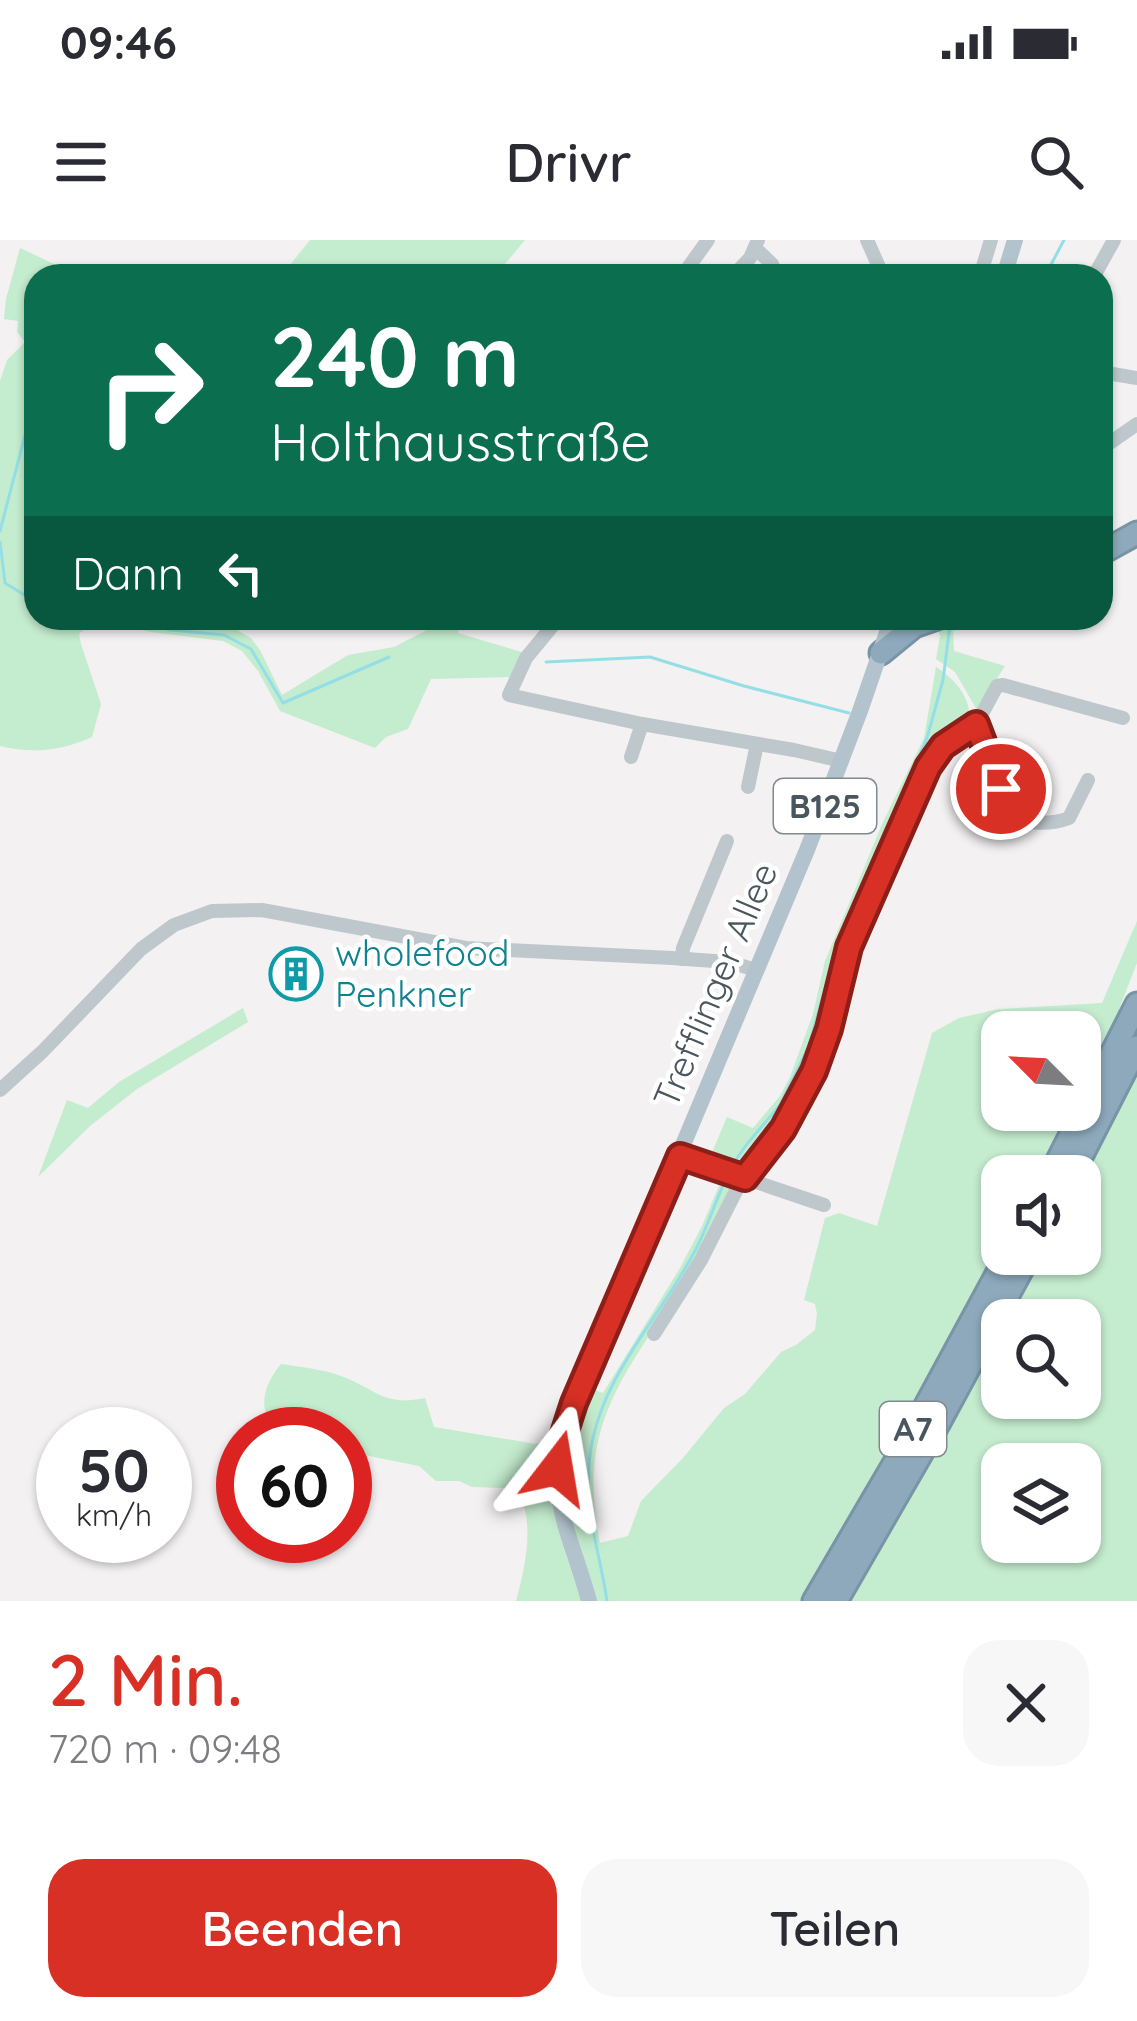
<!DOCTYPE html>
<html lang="de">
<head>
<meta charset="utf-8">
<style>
	body { margin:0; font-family:Quicksand,sans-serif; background:#f7f7f7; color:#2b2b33; height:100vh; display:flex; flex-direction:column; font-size:45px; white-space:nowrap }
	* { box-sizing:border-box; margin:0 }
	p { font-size:39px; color:#7c7c81 }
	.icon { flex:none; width:66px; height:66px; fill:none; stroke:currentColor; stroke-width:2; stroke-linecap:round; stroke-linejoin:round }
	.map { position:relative; height:1361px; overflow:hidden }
	.details { display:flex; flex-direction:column; background:#fff; flex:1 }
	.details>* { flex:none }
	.top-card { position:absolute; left:24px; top:24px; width:1089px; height:366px; border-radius:36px; box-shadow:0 3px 9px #0004; background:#0b6e4f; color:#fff; overflow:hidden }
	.needle { width:78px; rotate:294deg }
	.controls { position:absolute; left:981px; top:771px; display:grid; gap:24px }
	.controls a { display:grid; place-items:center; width:120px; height:120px; border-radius:24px; background:#fff; box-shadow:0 3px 9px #0004; font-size:60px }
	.speed { position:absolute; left:36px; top:1167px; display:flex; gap:24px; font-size:60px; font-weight:700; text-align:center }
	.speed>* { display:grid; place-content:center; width:156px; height:156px; border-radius:50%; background:#fff; box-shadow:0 3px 9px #0004; line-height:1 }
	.speed small { font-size:30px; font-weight:400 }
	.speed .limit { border:18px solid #d22; background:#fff; color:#111 }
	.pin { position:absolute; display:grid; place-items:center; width:102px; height:102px; color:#fff; margin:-51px; border:6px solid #fff; border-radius:50%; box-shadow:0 3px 12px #0007 }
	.me { position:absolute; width:132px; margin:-66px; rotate:14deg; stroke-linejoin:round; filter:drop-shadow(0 0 9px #0008) }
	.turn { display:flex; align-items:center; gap:42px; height:252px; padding:0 48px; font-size:54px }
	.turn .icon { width:156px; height:156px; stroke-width:2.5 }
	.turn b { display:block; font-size:84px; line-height:102px }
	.then { display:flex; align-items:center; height:114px; padding:0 48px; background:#0003; gap:24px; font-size:45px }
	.round { display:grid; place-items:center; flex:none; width:126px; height:126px; border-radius:36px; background:#f7f7f7 }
	.headline { display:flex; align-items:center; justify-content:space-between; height:204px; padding:0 48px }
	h1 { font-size:72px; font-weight:600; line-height:90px; color:#d93025 }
	.action { display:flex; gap:24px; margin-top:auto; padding:24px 48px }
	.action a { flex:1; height:138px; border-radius:36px; background:#d93025; color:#fff; font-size:48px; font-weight:600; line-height:138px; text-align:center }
	.action a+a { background:#f7f7f7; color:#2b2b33 }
	.status { display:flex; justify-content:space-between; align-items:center; height:84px; padding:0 60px; background:#fff; direction:ltr }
	.status svg { height:33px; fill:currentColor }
	header { display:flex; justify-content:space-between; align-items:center; height:156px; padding:0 48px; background:#fff; font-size:54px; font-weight:600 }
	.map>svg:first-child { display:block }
	.green { fill:#c4ecce; fill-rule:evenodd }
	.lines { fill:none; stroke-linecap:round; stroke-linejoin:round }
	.stream { stroke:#94dfe6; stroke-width:3 }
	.highway-casing { stroke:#7894a7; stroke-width:27 }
	.minor { stroke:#bec7cc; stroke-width:14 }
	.major { stroke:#b3c3cd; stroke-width:16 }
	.highway { stroke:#8da9bb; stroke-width:21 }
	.route-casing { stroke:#8d1f18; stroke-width:30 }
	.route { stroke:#d93025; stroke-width:21 }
	.labels { text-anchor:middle; stroke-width:9; stroke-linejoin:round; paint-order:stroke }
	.shield { fill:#fff; stroke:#80898e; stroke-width:3 }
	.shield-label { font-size:33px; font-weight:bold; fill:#4a565d }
	.culture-label { font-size:36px; fill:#0d838f; stroke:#fff; text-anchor:start }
	.street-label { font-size:36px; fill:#4a565d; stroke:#fff }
</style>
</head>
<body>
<div class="status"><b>09:46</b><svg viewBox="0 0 49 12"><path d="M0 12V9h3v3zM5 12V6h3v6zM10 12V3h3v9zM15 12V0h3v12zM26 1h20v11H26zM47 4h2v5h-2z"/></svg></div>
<header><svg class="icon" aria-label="menu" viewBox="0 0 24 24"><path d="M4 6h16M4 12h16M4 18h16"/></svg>Drivr<svg class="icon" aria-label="search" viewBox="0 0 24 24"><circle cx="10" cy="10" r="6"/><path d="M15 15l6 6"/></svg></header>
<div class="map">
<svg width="1137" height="1361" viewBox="0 0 1137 1361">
	<rect width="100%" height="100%" fill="#f3f1f1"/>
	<g class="green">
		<path d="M310,0h215l-30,36h-214z"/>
		<path d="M20,8l34,16 17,12h-35v342h113l30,7 20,-1 38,6 14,8 9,12 22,45 66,-40 46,-8 56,-29h9l-1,15 70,21 -14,23 -83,2 -23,50 -22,8 -11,11 -95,-37 -22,-40 -16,-20 -19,-10 -72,-9 -25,-6 -40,1 -7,7 2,10 20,60 -9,33c-31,14 -59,17 -92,9v-365l7,-21 18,-18 -8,-10 1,-11 -14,-2 2,-20z"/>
		<path d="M969,378h26l-42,13 1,20 51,15 -28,44 -22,-38 -19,-13 4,-23 -4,-12z"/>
		<path d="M936,427c19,12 37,32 33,56l-52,60 -94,254 -41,85 -40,51 -34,-11 19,-45 26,11 27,-32 10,-19 23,-63 12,-53 58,-139 41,-84z"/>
		<path d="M1137,681v42l-18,46 18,9v583h-543l-30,-94 4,-69 19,-51 16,6 77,-125 22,-42 21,-50 8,3 2,8c-17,33 -32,68 -52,99 -58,93 -105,140 -81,257l28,-7 13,-35 42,-43 41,-50 21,-14 36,-42 15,-7 19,-15 2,-16 -2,-10 -11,-4 21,-82 14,-5 38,13 55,-193 27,-15 40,-9 103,-6zM1002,792h78v78h-78zM1002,936h78v78h-78zM1002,1080h78v78h-78zM1002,1224h78v78h-78z"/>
		<path d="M243,768l5,14 -111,67 -47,37 -52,51 29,-77 21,8 31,-26z"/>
		<path d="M281,1124c20,3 41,5 60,12 35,13 43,31 84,22l9,29 102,17 18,-8c-12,68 8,102 27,165h-65c9,-33 19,-76 3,-108l-15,-5 -32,-1 -13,-6h-23l-17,-15 -55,-11 -19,-11v-10h-23l-56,-21c-6,-16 4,-36 15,-49z"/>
	</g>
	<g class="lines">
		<g class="stream">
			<path d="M1045,36l19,-36"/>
			<path d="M35,39v40"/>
			<path d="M0,291l36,-138 -1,-60"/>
			<path d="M0,302l5,41 31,19"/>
			<path d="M63,378l17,10"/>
			<path d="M121,378l50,12 53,5 27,14 32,54 106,-46"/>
			<path d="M94,384l20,-6"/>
			<path d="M546,422l104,-5 94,29 105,27"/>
			<path d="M730,928l17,-24 33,-39 28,-57 30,-104 89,-206 16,-58 7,-55"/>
			<path d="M607,1361c-7,-49 -22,-84 -18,-136 6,-86 73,-147 109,-220 11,-22 18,-46 29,-68"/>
		</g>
		<g class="highway-casing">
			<g id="highway">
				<path d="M1101,313l36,-20"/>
				<path d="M881,413l33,-27 23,-8"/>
				<path d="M1050,936l87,-172"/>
				<path d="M1071,936l66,-129"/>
				<path d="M814,1361l83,-142 111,-205"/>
				<path d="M836,1361l101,-175 93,-172"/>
			</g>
		</g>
		<g class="minor">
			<path d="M867,0l16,36"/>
			<path d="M756,9l16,15 4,12"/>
			<path d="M682,36l26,-36"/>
			<path d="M733,36l17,-18 8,-18"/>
			<path d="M980,36l11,-36"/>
			<path d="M1094,36l20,-36"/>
			<path d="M1101,132l36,6"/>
			<path d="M1101,209l36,-25"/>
			<path d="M559,378l-33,40 -17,37 133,29 152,26 48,11"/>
			<path d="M976,485l21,-39 6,-1 120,33"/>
			<path d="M631,517l11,-33"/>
			<path d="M748,547l9,-43"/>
			<path d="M682,719l1,-11 44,-107"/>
			<path d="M0,850l43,-39 98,-102 33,-24 38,-14 50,-1 204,38 206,10 56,4 29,8"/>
			<path d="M679,916l145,49"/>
			<path d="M654,1094l47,-74 36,-71 46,-60 31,-58 15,-42 20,-81 86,-193 20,-18 21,-12c5,14 28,83 36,89 15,12 41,10 57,4l19,-38"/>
		</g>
		<g class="major">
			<path d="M1004,36l11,-36"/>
			<path d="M589,1361c-19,-70 -44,-102 -23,-178l241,-573 53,-139 32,-93"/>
		</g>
		<use href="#highway" class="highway"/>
	</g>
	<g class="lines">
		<g class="route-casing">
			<path id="route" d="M557,1228l5,-28 12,-37 106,-247 65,22 38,-49 31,-58 15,-42 20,-82 79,-180 15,-21 33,-22 25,65"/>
		</g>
		<use href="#route" class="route"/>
	</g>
	<defs>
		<g id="building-ring" transform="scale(2.7)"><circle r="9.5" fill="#fff" stroke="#0f9aa8" stroke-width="1.5"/><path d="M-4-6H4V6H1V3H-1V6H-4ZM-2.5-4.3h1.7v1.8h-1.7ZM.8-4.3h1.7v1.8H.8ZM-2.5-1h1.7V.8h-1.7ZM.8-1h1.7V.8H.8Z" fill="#0f9aa8"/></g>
	</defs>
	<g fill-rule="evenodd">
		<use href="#building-ring" x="296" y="734"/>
	</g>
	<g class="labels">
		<g class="shield">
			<rect x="774" y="539" width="102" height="54" rx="9"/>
			<rect x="880" y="1162" width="66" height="54" rx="9"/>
		</g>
		<g class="shield-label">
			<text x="825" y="578">B125</text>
			<text x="913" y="1201">A7</text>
		</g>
		<g class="culture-label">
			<text x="335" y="726">wholefood<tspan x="335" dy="41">Penkner</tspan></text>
		</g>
		<g class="street-label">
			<text transform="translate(715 745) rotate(-67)" y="13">Trefflinger Allee</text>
		</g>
	</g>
</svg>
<div class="controls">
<a><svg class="needle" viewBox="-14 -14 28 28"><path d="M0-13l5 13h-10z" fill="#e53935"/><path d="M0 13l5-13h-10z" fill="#7c7c81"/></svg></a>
<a><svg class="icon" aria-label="sound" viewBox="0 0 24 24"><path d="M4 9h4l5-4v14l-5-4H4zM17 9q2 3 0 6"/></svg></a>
<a><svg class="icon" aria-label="search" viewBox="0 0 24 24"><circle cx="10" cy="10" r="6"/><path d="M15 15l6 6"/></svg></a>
<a><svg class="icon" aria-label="layers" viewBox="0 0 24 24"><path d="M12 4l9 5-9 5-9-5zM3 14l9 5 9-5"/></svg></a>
</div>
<div class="speed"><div>50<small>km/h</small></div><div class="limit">60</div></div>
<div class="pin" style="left:1001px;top:549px;background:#d93025"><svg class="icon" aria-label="arrive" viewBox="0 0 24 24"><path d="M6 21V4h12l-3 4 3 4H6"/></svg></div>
<svg class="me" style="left:557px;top:1228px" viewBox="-20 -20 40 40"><path d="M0-17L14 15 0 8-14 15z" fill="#d93025" stroke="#fff" stroke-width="4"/></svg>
<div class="top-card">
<div class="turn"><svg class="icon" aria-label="right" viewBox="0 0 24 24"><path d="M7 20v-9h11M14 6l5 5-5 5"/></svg><div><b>240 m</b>Holthausstraße</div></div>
<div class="then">Dann<svg class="icon" aria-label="left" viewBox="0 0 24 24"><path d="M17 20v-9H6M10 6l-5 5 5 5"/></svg></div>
</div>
</div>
<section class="details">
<div class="headline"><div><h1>2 Min.</h1><p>720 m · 09:48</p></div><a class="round"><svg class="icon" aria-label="close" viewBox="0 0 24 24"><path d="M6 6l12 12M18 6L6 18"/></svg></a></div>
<div class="action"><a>Beenden</a><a>Teilen</a></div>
</section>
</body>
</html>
